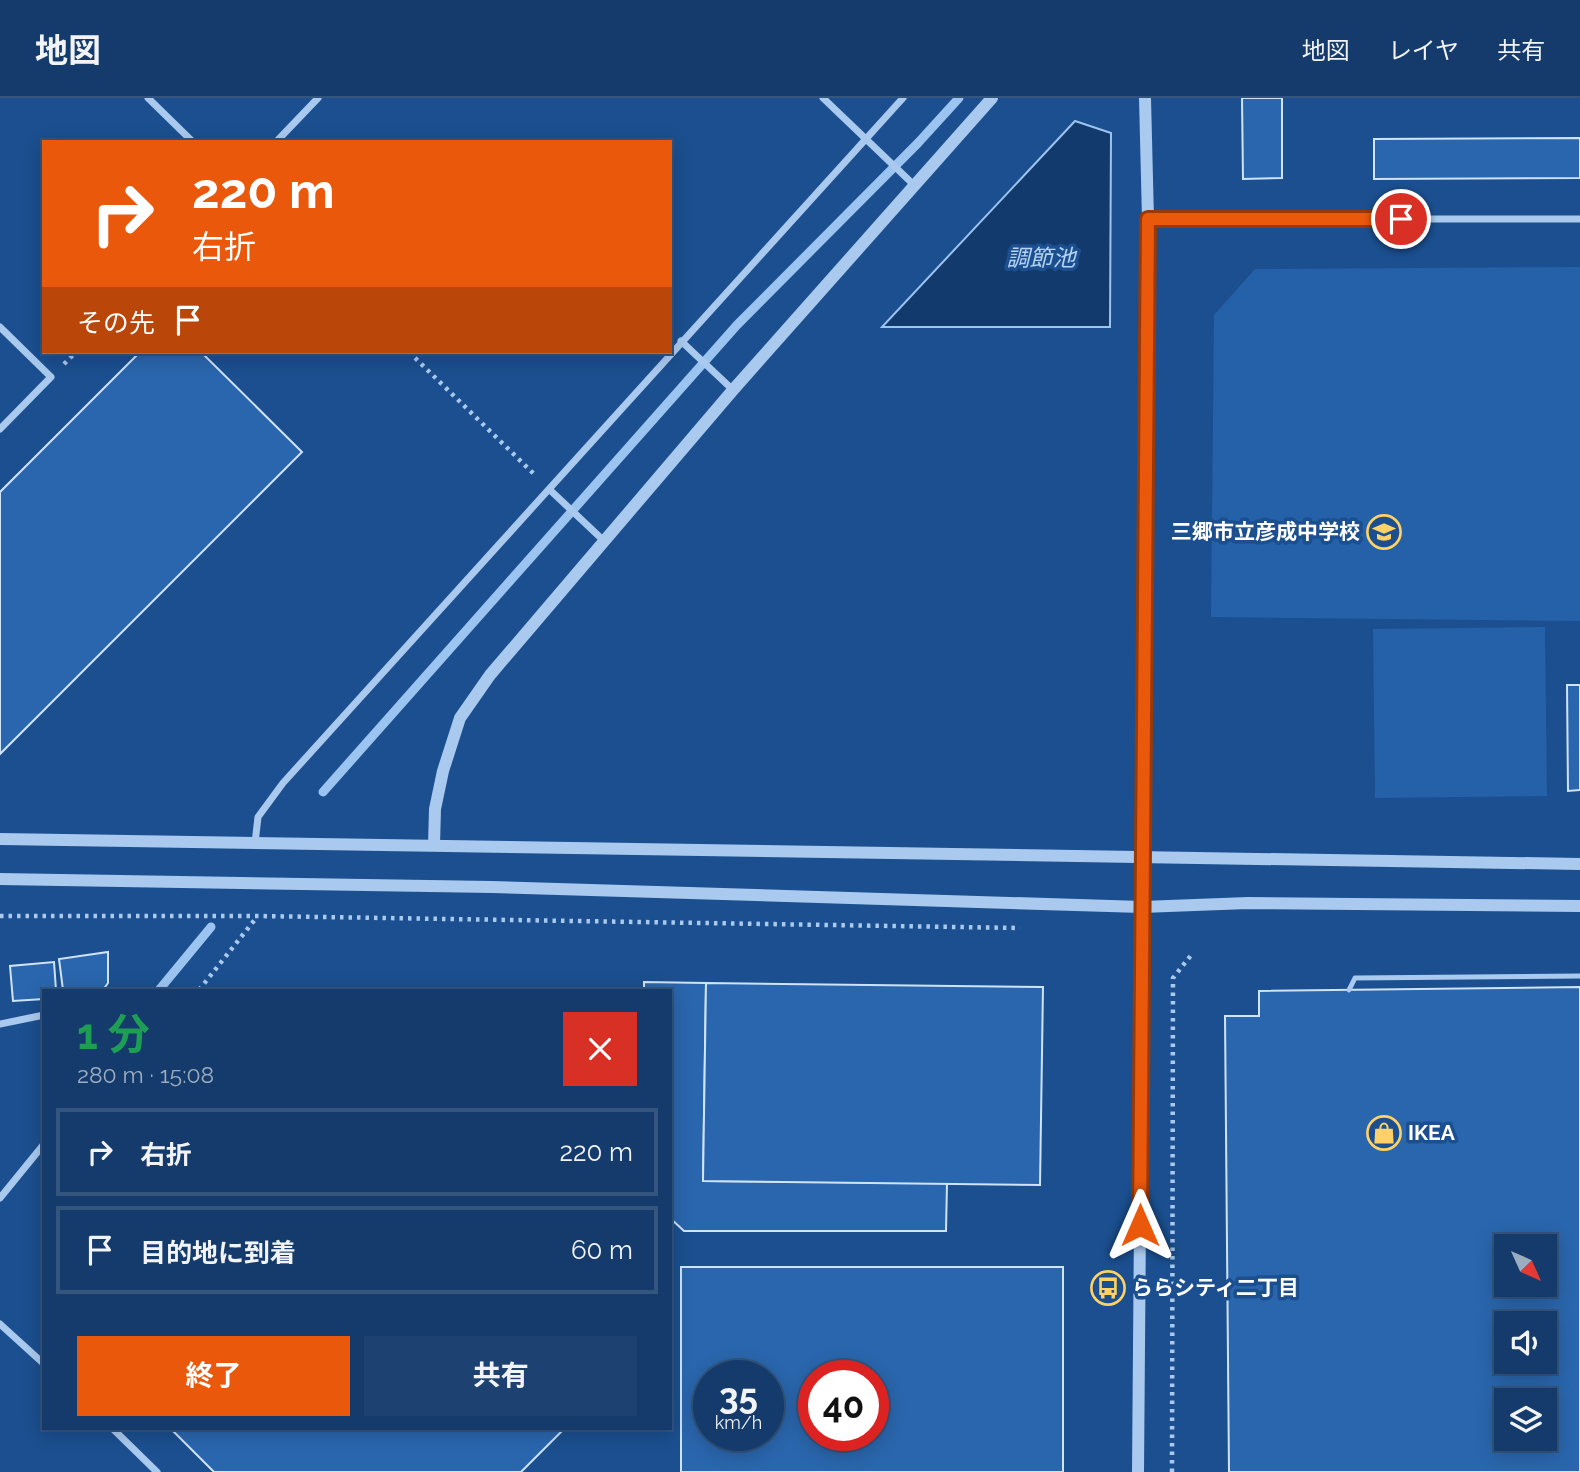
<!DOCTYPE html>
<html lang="ja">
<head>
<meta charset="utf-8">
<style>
	body { margin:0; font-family:Raleway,"Noto Sans JP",sans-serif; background:#1d4271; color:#f1f3f6; height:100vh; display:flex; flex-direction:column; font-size:26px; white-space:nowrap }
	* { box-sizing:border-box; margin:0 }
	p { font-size:23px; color:#9dadc1 }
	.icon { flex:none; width:38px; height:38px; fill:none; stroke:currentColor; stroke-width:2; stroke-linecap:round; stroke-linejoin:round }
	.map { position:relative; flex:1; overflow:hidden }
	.side { position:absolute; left:42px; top:891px; width:630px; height:441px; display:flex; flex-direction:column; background:#143b6b; border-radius:0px; box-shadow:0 4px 18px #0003,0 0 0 2px #33557e }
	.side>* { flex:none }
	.top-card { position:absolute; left:42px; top:42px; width:630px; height:214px; border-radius:0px; box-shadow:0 4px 18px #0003,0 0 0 2px #33557e; background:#ea580c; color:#fff; overflow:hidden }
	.needle { width:46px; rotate:135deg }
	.fabs { position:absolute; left:1494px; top:1136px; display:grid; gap:14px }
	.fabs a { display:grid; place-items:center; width:63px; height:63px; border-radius:0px; background:#143b6b; box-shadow:0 4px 18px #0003,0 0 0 2px #33557e; font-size:35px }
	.speed { position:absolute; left:693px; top:1262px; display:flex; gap:14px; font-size:35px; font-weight:700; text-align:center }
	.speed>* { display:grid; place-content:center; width:91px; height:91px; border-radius:50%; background:#143b6b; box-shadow:0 4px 18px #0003,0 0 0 2px #33557e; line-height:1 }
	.speed small { font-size:18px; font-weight:400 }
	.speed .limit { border:10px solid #d22; background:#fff; color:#111 }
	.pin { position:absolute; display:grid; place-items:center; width:60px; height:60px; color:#fff; margin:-30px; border:4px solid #fff; border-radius:50%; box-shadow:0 2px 7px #0007 }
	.me { position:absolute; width:77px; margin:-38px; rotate:0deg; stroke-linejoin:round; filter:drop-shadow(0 0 5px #0008) }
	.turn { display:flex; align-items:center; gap:24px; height:147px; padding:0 35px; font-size:32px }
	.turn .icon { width:91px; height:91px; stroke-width:2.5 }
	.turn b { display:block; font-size:49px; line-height:60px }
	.then { display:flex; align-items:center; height:66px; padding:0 35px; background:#0003; gap:14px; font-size:26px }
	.round { display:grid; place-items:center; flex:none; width:74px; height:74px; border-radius:0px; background:#1d4271 }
	.overview { display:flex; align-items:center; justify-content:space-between; height:119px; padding:0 35px }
	h1 { font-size:42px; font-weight:700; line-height:52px; color:#1e9e55 }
	.cta { display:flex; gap:14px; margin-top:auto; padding:14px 35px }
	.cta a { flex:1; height:80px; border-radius:0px; background:#ea580c; color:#fff; font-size:28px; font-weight:700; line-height:80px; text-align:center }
	.cta a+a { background:#1d4271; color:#f1f3f6 }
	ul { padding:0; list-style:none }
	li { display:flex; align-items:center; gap:21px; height:88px; margin:0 14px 10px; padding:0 21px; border:4px solid #33557e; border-radius:0px }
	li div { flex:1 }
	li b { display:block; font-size:26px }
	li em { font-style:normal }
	header { display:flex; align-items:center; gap:42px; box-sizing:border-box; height:98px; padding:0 35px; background:#143b6b; border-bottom:2px solid #33557e }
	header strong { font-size:33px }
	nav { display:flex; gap:38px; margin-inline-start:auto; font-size:24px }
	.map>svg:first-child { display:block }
	.green { fill:#2461a8 }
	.water { fill:#123a6d; stroke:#9cc4f0; stroke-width:2 }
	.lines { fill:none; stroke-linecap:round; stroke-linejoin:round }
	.stream { stroke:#9cc4f0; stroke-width:9 }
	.building { fill:#2a66ad; stroke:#cfe3fa; stroke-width:2; fill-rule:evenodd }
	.path { stroke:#a9c9ee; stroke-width:4.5; stroke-dasharray:3.5 5; stroke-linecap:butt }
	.service { stroke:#a9c9ee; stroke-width:5 }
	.minor { stroke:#a9c9ee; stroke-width:7 }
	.tertiary { stroke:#a9c9ee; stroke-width:12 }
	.route-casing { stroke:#983908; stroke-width:18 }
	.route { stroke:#ea580c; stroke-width:12 }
	.labels { text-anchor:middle; stroke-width:7; stroke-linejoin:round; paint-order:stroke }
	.poi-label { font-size:21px; font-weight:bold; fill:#fff; stroke:#1b4f8f; text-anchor:start }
	.water-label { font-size:23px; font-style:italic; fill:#b5d3f5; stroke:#1b4f8f }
</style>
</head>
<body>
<header>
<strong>地図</strong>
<nav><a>地図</a><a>レイヤ</a><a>共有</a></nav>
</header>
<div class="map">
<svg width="1580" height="1374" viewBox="0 0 1580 1374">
	<rect width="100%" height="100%" fill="#1b4f8f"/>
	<g class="green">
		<path d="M1580,169v354l-369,-4 3,-302 41,-46z"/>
		<path d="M1545,529l2,169 -172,2 -2,-169z"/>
	</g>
	<path class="water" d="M1075,23l36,12 -1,194h-228z"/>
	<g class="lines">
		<g class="stream">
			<path d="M323,694l414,-467 181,-182 41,-45"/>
			<path d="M159,892l52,-63"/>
		</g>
	</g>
	<g class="building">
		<path d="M1242,0h40v80l-39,1z"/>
		<path d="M1580,40v40l-206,1v-40z"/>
		<path d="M140,254h61l101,100 -302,302v-262z"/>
		<path d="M1567,587h13v105l-12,1z"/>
		<path d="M108,854v31l-5,7h-40l-4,-31z"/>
		<path d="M54,864l2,28h-12v9l-31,2 -3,-35z"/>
		<path d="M644,884l62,1 -3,198 244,2 -1,48h-262l-14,-13v-228h-26z"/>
		<path d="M706,885l337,4 -3,198 -337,-4z"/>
		<path d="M1580,889v485h-351l-4,-456h34v-25zM1507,1148h38v38h-38zM1507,1225h38v39h-38zM1507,1302h38v38h-38z"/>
		<path d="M681,1169h382v205h-382zM709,1278h59v59h-59zM814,1278h59v59h-59z"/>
		<path d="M170,1330h395l-44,44h-307z"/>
	</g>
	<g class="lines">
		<g class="path">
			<path d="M409,254l127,124"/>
			<path d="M64,266l12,-12"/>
			<path d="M0,818h258l762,12"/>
			<path d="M199,892l58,-73"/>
			<path d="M1172,1374l1,-494 19,-24"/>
		</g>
		<path class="service" d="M1349,892l6,-12 225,-2"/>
		<g class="minor">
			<path d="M148,0l45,44"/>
			<path d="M823,0l91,87"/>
			<path d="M276,44l42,-44"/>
			<path d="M1148,121h432"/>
			<path d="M0,229l51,50 -51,52"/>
			<path d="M681,243l52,49"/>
			<path d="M550,392l53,50"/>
			<path d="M255,745l3,-26 25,-34 620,-685"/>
			<path d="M0,926l44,-9"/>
			<path d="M0,1100l44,-54"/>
			<path d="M0,1226l44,40"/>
			<path d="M112,1330l45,44"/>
		</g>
		<g class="tertiary">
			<path d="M0,741l1580,25"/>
			<path d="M434,747l1,-36 8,-38 17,-53 30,-43 243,-285 259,-292"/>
			<path d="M0,781l492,8 650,20 106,-4 332,3"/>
			<path d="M1138,1374l10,-1253 -3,-121"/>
		</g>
	</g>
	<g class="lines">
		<g class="route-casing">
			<path id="route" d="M1140,1127l8,-1006h253"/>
		</g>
		<use href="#route" class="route"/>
	</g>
	<defs>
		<g id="school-ring" transform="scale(1.75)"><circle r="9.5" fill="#1b4f8f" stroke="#ffd166" stroke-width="1.5"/><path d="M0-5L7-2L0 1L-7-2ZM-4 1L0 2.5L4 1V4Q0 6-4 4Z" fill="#ffd166"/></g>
		<g id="shop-ring" transform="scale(1.75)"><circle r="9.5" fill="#1b4f8f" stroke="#ffd166" stroke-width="1.5"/><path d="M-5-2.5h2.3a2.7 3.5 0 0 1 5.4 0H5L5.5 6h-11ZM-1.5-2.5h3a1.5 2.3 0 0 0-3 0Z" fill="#ffd166"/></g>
		<g id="bus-ring" transform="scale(1.75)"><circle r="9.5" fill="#1b4f8f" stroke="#ffd166" stroke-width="1.5"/><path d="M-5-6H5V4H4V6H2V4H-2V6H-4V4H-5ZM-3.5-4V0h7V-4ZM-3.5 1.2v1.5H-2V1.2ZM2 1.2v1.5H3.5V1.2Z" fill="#ffd166"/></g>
	</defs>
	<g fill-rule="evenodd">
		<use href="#school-ring" x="1384" y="434"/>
		<use href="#shop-ring" x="1384" y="1035"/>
		<use href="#bus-ring" x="1108" y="1190"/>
	</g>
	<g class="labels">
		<g class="poi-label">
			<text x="1360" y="441" text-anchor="end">三郷市立彦成中学校</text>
			<text x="1408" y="1042">IKEA</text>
			<text x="1132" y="1197">ららシティ二丁目</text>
		</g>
		<g class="water-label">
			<text x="1041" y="168">調節池</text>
		</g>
	</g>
</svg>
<div class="fabs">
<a><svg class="needle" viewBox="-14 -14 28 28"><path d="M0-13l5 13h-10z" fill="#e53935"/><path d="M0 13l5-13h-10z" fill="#9dadc1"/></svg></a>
<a><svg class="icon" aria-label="sound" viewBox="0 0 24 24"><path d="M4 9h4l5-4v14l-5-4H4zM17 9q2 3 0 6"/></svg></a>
<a><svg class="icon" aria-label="layers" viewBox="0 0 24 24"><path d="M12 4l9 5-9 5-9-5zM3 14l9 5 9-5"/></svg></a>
</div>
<div class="speed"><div>35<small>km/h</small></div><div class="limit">40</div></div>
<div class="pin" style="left:1401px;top:121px;background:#d93025"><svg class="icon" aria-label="arrive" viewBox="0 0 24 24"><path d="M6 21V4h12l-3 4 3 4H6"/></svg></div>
<svg class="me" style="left:1140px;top:1127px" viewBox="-20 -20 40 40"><path d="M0-17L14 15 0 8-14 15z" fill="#ea580c" stroke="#fff" stroke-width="4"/></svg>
<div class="top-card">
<div class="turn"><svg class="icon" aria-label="right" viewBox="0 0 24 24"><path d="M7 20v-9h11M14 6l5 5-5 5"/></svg><div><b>220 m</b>右折</div></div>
<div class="then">その先<svg class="icon" aria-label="arrive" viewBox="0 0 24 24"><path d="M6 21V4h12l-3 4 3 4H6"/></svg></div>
</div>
<section class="side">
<div class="overview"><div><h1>1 分</h1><p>280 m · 15:08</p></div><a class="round" style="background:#d93025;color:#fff"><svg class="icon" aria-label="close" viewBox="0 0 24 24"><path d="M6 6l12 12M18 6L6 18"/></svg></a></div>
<ul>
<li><svg class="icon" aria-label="right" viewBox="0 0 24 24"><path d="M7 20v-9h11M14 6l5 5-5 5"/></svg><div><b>右折</b></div><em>220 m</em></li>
<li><svg class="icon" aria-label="arrive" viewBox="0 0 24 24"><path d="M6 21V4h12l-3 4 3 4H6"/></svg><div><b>目的地に到着</b></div><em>60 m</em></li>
</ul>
<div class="cta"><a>終了</a><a>共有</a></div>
</section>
</div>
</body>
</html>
